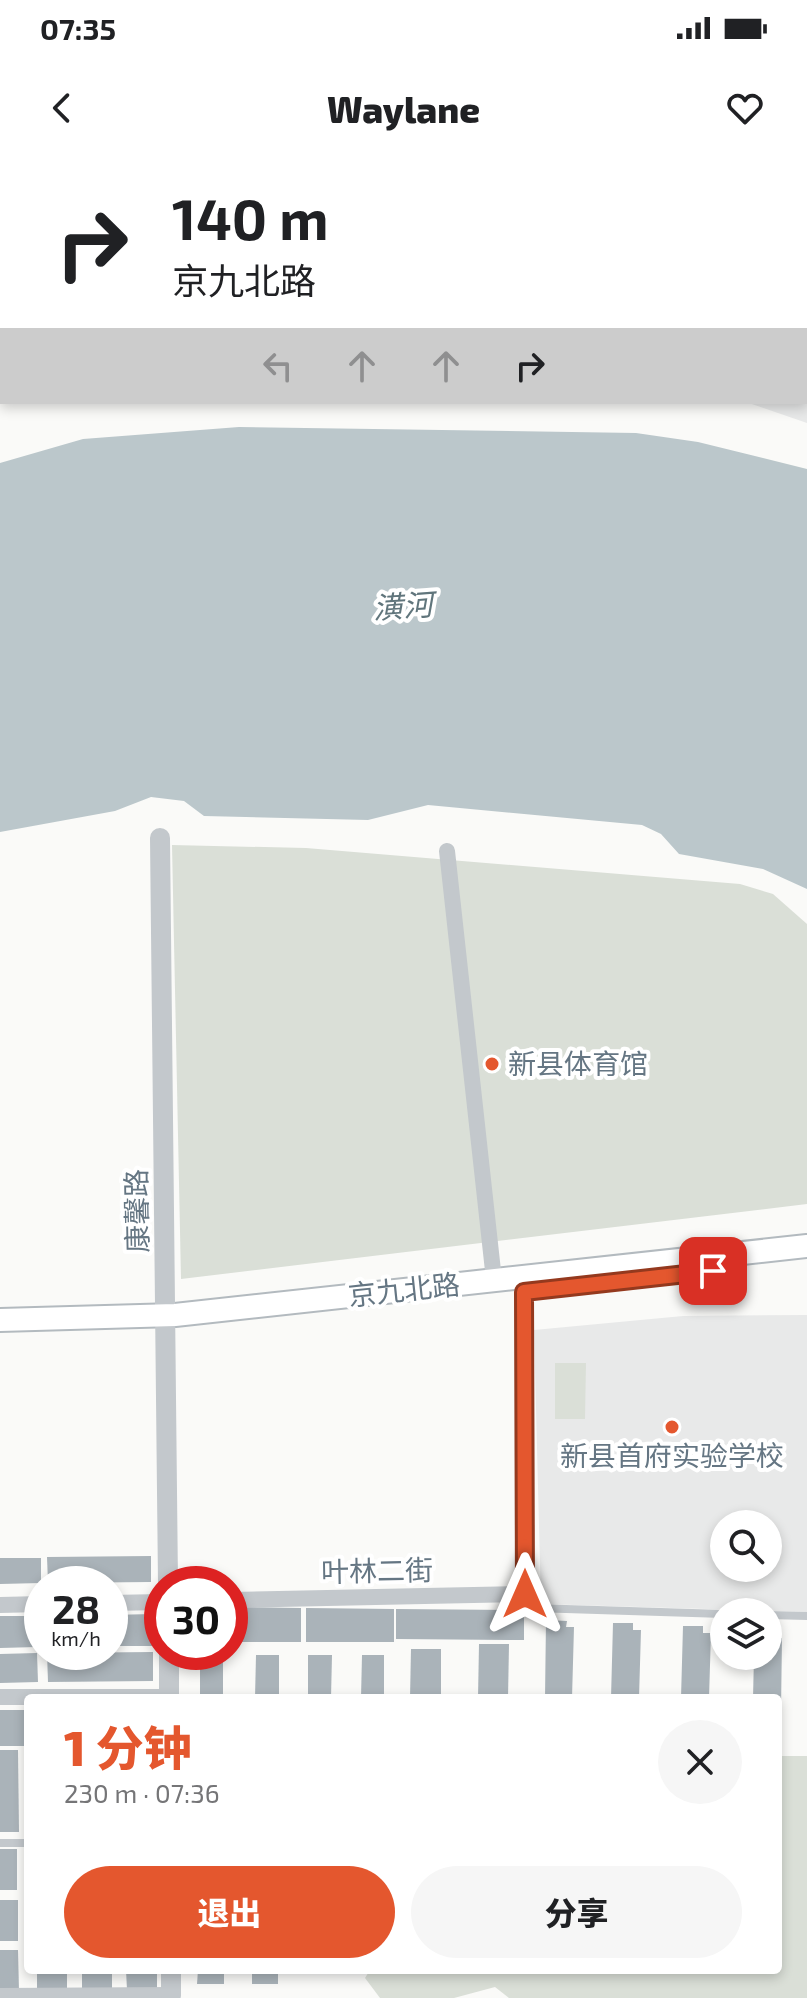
<!DOCTYPE html>
<html lang="zh">
<head>
<meta charset="utf-8">
<style>
	body { margin:0; font-family:"Exo 2","Noto Sans SC",sans-serif; background:#f6f6f6; color:#202124; height:100vh; display:flex; flex-direction:column; font-size:30px; white-space:nowrap }
	* { box-sizing:border-box; margin:0 }
	p { font-size:26px; color:#757577 }
	.icon { flex:none; width:44px; height:44px; fill:none; stroke:currentColor; stroke-width:2; stroke-linecap:round; stroke-linejoin:round }
	.map { position:relative; flex:1; overflow:hidden }
	.details { position:absolute; left:24px; top:1534px; width:758px; height:280px; display:flex; flex-direction:column; background:#fff; border-radius:8px; box-shadow:0 4px 12px #0003 }
	.details>* { flex:none }
	.top-card { position:absolute; left:0px; top:0px; width:808px; height:244px; box-shadow:0 4px 12px #0003; background:#fff; color:#202124; overflow:hidden }
	.tools { position:absolute; left:710px; top:1350px; display:grid; gap:16px }
	.tools a { display:grid; place-items:center; width:72px; height:72px; border-radius:50%; background:#fff; box-shadow:0 4px 12px #0003; font-size:40px }
	.speed { position:absolute; left:24px; top:1406px; display:flex; gap:16px; font-size:40px; font-weight:700; text-align:center }
	.speed>* { display:grid; place-content:center; width:104px; height:104px; border-radius:50%; background:#fff; box-shadow:0 4px 12px #0003; line-height:1 }
	.speed small { font-size:20px; font-weight:400 }
	.speed .limit { border:12px solid #d22; background:#fff; color:#111 }
	.pin { position:absolute; display:grid; place-items:center; width:68px; height:68px; color:#fff; margin:-34px; border-radius:16px; box-shadow:0 4px 12px #0006 }
	.me { position:absolute; width:88px; margin:-44px; rotate:0deg; stroke-linejoin:round; filter:drop-shadow(0 0 6px #0008) }
	.turn { display:flex; align-items:center; gap:28px; height:168px; padding:0 40px; font-size:36px }
	.turn .icon { width:104px; height:104px; stroke-width:2.5 }
	.turn b { display:block; font-size:56px; line-height:68px }
	.lanes { display:flex; align-items:center; height:76px; padding:0 40px; background:#0003; justify-content:center; gap:40px; direction:ltr }
	.lanes .off { opacity:.35 }
	.round { display:grid; place-items:center; flex:none; width:84px; height:84px; border-radius:42px; background:#f6f6f6 }
	.headline { display:flex; align-items:center; justify-content:space-between; height:136px; padding:0 40px }
	h1 { font-size:48px; font-weight:800; line-height:60px; color:#e4572e }
	.primary-button { display:flex; gap:16px; margin-top:auto; padding:16px 40px }
	.primary-button a { flex:1; height:92px; border-radius:48px; background:#e4572e; color:#fff; font-size:32px; font-weight:800; line-height:92px; text-align:center }
	.primary-button a+a { background:#f6f6f6; color:#202124 }
	.status { display:flex; justify-content:space-between; align-items:center; height:56px; padding:0 40px; background:#fff; direction:ltr }
	.status svg { height:22px; fill:currentColor }
	header { display:flex; justify-content:space-between; align-items:center; height:104px; padding:0 40px; background:#fff; font-size:36px; font-weight:800 }
	.map>svg:first-child { display:block }
	.built { fill:#e8e9e9; fill-rule:evenodd }
	.green { fill:#dadfd7 }
	.water { fill:#bbc7cb }
	.building { fill:#aab3b9 }
	.lines { fill:none; stroke-linecap:round; stroke-linejoin:round }
	.secondary-casing { stroke:#b3babf; stroke-width:26 }
	.primary-casing { stroke:#b5babe; stroke-width:28 }
	.service { stroke:#c3c8cc; stroke-width:8 }
	.minor { stroke:#c3c8cc; stroke-width:16 }
	.tertiary { stroke:#c3c8cc; stroke-width:20 }
	.secondary { stroke:#fff; stroke-width:22 }
	.primary { stroke:#fff; stroke-width:24 }
	.route-casing { stroke:#94391e; stroke-width:20 }
	.route { stroke:#e4572e; stroke-width:14 }
	.poi-dot { fill:#e4572e; stroke:#fff; stroke-width:3 }
	.labels { text-anchor:middle; stroke-width:8; stroke-linejoin:round; paint-order:stroke }
	.poi-label { font-size:28px; fill:#657683; stroke:#fff; text-anchor:start }
	.street-label { font-size:28px; fill:#657683; stroke:#fff }
	.water-label { font-size:30px; font-style:italic; fill:#60757c; stroke:#fff }
</style>
</head>
<body>
<div class="status"><b>07:35</b><svg viewBox="0 0 49 12"><path d="M0 12V9h3v3zM5 12V6h3v6zM10 12V3h3v9zM15 12V0h3v12zM26 1h20v11H26zM47 4h2v5h-2z"/></svg></div>
<header><svg class="icon" aria-label="back" viewBox="0 0 24 24"><path d="M15 5l-7 7 7 7"/></svg>Waylane<svg class="icon" aria-label="heart" viewBox="0 0 24 24"><path d="M12 20l-8-8c-3-5 5-10 8-4 3-6 11-1 8 4z"/></svg></header>
<div class="map">
<svg width="807" height="1838" viewBox="0 0 807 1838">
	<rect width="100%" height="100%" fill="#fafaf8"/>
	<g class="built">
		<rect x="307" y="0" width="185" height="2"/>
		<path d="M807,179v84l-61,-21h60z"/>
		<path d="M807,1155v297l-266,-8 -7,-274 149,-14zM724,1364h44v44h-44z"/>
	</g>
	<g class="green">
		<path d="M172,685l134,3 434,36 33,10 34,30v280l-626,75z"/>
		<path d="M555,1203h31l-1,56h-30z"/>
		<path d="M778,1596h29v242h-298l-14,-11 -41,11h-74l-15,-20 5,-8h408z"/>
	</g>
	<path class="water" d="M239,267l397,6 62,9 109,27v420l-44,-20 -84,-15 -18,-20 -19,-9 -214,-20 -60,15 -164,-4 -20,-15 -33,-4 -36,14 -115,21v-369l83,-24z"/>
	<g class="building">
		<path d="M151,1396v26l-103,1 -1,-26z"/>
		<path d="M0,1398h41v25l-41,1z"/>
		<path d="M230,1447l71,1v34h-71z"/>
		<path d="M306,1448l88,1v33h-88z"/>
		<path d="M396,1449l128,1v30l-128,-1z"/>
		<path d="M153,1454v32h-43v-31z"/>
		<path d="M0,1456h37v31l-37,1z"/>
		<path d="M546,1460l21,1 -1,6h8l-2,71h-27z"/>
		<path d="M613,1463h20v7h8l-2,68h-28z"/>
		<path d="M683,1466h20v7h8l-2,65h-28z"/>
		<path d="M768,1471h7v7h7l-1,72 -3,-12h-25l1,-42h14z"/>
		<path d="M479,1484h30l-1,54h-30z"/>
		<path d="M411,1489h30v49h-31z"/>
		<path d="M153,1492v29l-105,1 -1,-29z"/>
		<path d="M37,1493l1,29 -38,1v-29z"/>
		<rect x="200" y="1495" width="23" height="43"/>
		<path d="M256,1495h23v43h-24z"/>
		<path d="M308,1495h24l-1,43h-23z"/>
		<path d="M362,1495h22v43h-23z"/>
		<rect x="0" y="1550" width="28" height="36"/>
		<path d="M0,1590h18l1,82h-19z"/>
		<rect x="0" y="1689" width="17" height="41"/>
		<rect x="0" y="1740" width="18" height="41"/>
		<path d="M0,1790h18l1,41h-19z"/>
		<rect x="37" y="1810" width="30" height="20"/>
		<path d="M82,1810h30v20l-30,1z"/>
		<path d="M126,1810h31v20h-30z"/>
		<path d="M198,1810h26v14h-27z"/>
		<rect x="252" y="1810" width="26" height="14"/>
	</g>
	<g class="lines">
		<g class="secondary-casing">
			<path id="secondary" d="M0,1160l175,-5 632,-69"/>
		</g>
		<g class="primary-casing">
			<g id="primary">
				<path d="M806,141l1,-1"/>
				<path d="M0,171h2"/>
			</g>
		</g>
		<g class="service">
			<path d="M525,1434l9,14 190,6"/>
			<path d="M768,1455l39,1"/>
			<path d="M0,1683h28"/>
		</g>
		<g class="minor">
			<path d="M806,158h1"/>
			<path d="M0,203h2"/>
			<path d="M447,691l47,429"/>
			<path d="M230,1440l295,-6 -1,-302"/>
			<path d="M110,1443l52,-1"/>
			<path d="M0,1445l42,-1"/>
			<path d="M0,1537h169"/>
			<path d="M0,1836l171,-1"/>
		</g>
		<g class="tertiary">
			<path d="M160,678l8,746"/>
			<path d="M169,1492v46"/>
			<path d="M171,1810v25"/>
		</g>
		<use href="#secondary" class="secondary"/>
		<use href="#primary" class="primary"/>
	</g>
	<g class="lines">
		<g class="route-casing">
			<path id="route" d="M525,1434l-1,-302 189,-21"/>
		</g>
		<use href="#route" class="route"/>
	</g>
	<g class="poi-dot">
		<circle cx="492" cy="904" r="8"/>
		<circle cx="672" cy="1267" r="8"/>
	</g>
	<g class="labels">
		<g class="poi-label">
			<text x="508" y="914">新县体育馆</text>
			<text x="672" y="1306" text-anchor="middle">新县首府实验学校</text>
		</g>
		<g class="street-label">
			<text transform="translate(137 1051) rotate(-91)" y="10">康馨路</text>
			<text transform="translate(404 1130) rotate(-6)" y="10">京九北路</text>
			<text transform="translate(377 1411) rotate(-1)" y="10">叶林二街</text>
		</g>
		<g class="water-label">
			<text transform="translate(403 447) rotate(-4)" y="10">潢河</text>
		</g>
	</g>
</svg>
<div class="tools">
<a><svg class="icon" aria-label="search" viewBox="0 0 24 24"><circle cx="10" cy="10" r="6"/><path d="M15 15l6 6"/></svg></a>
<a><svg class="icon" aria-label="layers" viewBox="0 0 24 24"><path d="M12 4l9 5-9 5-9-5zM3 14l9 5 9-5"/></svg></a>
</div>
<div class="speed"><div>28<small>km/h</small></div><div class="limit">30</div></div>
<div class="pin" style="left:713px;top:1111px;background:#d93025"><svg class="icon" aria-label="arrive" viewBox="0 0 24 24"><path d="M6 21V4h12l-3 4 3 4H6"/></svg></div>
<svg class="me" style="left:525px;top:1434px" viewBox="-20 -20 40 40"><path d="M0-17L14 15 0 8-14 15z" fill="#e4572e" stroke="#fff" stroke-width="4"/></svg>
<div class="top-card">
<div class="turn"><svg class="icon" aria-label="right" viewBox="0 0 24 24"><path d="M7 20v-9h11M14 6l5 5-5 5"/></svg><div><b>140 m</b>京九北路</div></div>
<div class="lanes"><svg class="icon off" aria-label="left" viewBox="0 0 24 24"><path d="M17 20v-9H6M10 6l-5 5 5 5"/></svg><svg class="icon off" aria-label="ahead" viewBox="0 0 24 24"><path d="M12 20V5M6 11l6-6 6 6"/></svg><svg class="icon off" aria-label="ahead" viewBox="0 0 24 24"><path d="M12 20V5M6 11l6-6 6 6"/></svg><svg class="icon" aria-label="right" viewBox="0 0 24 24"><path d="M7 20v-9h11M14 6l5 5-5 5"/></svg></div>
</div>
<section class="details">
<div class="headline"><div><h1>1 分钟</h1><p>230 m · 07:36</p></div><a class="round"><svg class="icon" aria-label="close" viewBox="0 0 24 24"><path d="M6 6l12 12M18 6L6 18"/></svg></a></div>
<div class="primary-button"><a>退出</a><a>分享</a></div>
</section>
</div>
</body>
</html>
